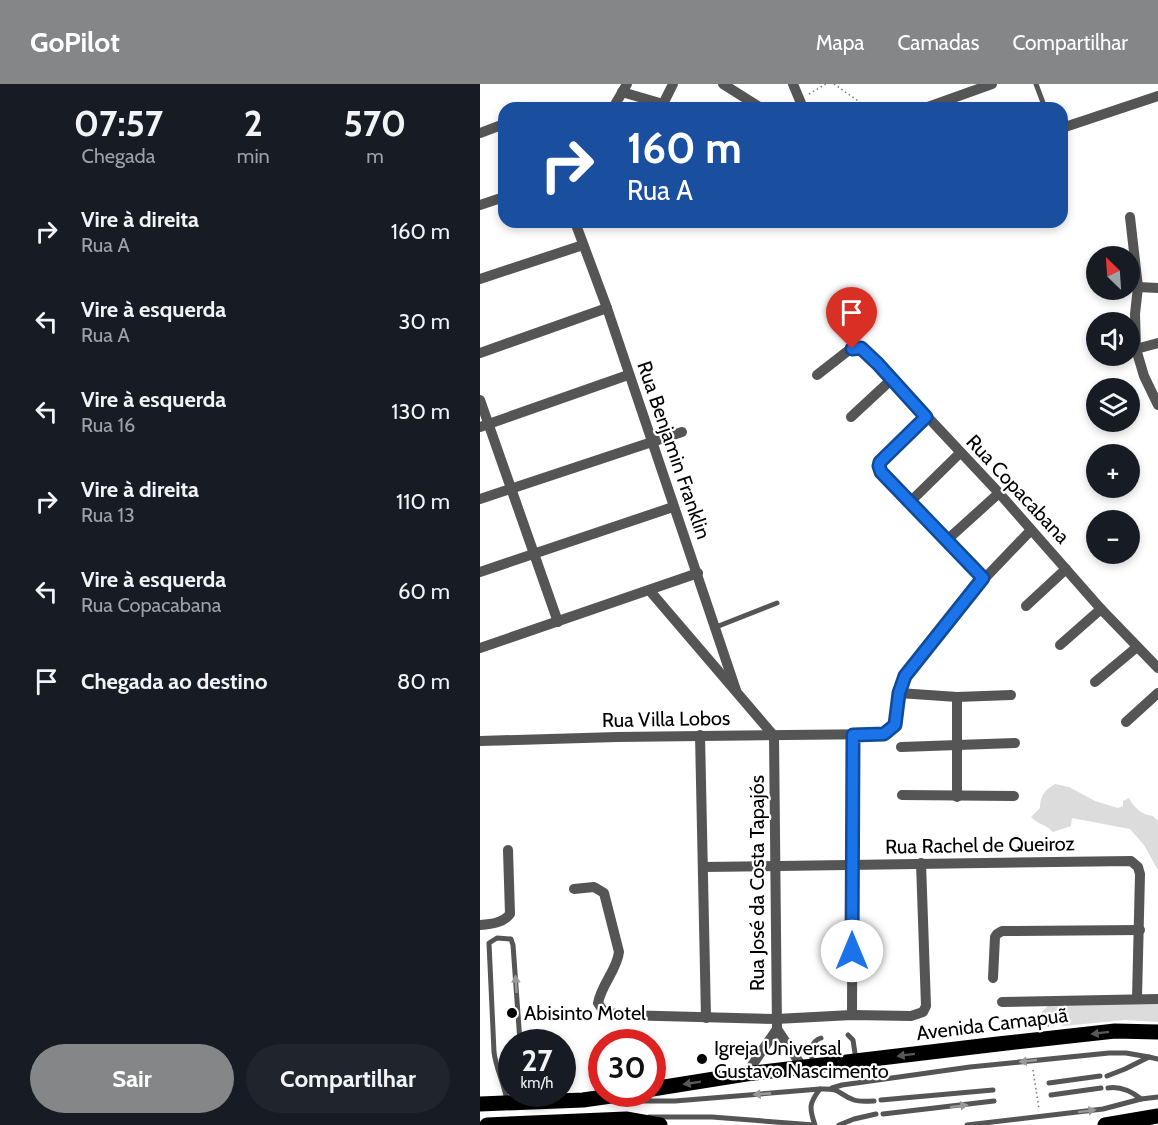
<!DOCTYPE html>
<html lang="pt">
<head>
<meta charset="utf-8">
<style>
	body { margin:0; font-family:Cabin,sans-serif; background:#20242c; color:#f1f3f6; height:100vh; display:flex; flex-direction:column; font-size:22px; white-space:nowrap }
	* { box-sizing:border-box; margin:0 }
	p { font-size:20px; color:#9ea1a6 }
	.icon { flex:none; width:33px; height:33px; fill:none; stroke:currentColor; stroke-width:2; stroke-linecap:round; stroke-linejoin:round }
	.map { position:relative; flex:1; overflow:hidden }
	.panel { display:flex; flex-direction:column; background:#171b24; width:480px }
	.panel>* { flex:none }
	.guide { position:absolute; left:18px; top:18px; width:570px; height:126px; border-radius:18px; box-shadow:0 3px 9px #0003; background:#1a4fa0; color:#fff; overflow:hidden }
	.needle { width:39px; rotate:335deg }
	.tools { position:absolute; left:606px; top:162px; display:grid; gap:12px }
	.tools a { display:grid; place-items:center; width:54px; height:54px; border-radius:50%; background:#171b24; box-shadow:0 3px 9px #0003; font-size:30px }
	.speed { position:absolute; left:18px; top:945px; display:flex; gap:12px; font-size:30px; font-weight:700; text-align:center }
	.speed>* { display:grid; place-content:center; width:78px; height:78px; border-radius:50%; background:#171b24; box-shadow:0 3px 9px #0003; line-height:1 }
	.speed small { font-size:15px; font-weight:400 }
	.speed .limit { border:9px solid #d22; background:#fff; color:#111 }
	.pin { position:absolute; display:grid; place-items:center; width:51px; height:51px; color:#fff; margin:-62px -26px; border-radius:50% 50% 50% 0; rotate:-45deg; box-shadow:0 0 6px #0007 }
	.pin .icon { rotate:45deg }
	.me { position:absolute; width:66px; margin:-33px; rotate:0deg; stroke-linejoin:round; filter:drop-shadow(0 0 4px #0008) }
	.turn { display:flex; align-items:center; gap:21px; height:126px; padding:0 30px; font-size:27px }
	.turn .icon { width:78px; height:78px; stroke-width:2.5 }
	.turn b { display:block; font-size:42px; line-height:51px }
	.eta { display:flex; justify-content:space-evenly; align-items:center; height:102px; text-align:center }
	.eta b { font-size:36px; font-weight:700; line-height:42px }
	.button { display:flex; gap:12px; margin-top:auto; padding:12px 30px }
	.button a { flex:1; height:69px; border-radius:36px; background:#858687; color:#fff; font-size:24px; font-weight:700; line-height:69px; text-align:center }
	.button a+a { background:#20242c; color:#f1f3f6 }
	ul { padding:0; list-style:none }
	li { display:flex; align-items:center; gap:18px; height:90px; padding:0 30px }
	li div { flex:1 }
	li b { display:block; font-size:22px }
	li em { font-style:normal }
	header { display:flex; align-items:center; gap:36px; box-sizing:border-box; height:84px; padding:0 30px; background:#858687; color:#fff }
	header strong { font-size:28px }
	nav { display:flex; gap:33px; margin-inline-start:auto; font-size:21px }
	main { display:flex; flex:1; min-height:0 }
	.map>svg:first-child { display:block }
	.green { fill:#dcdcdc }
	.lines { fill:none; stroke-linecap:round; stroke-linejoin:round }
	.path { stroke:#777; stroke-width:1.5; stroke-dasharray:1.5 3; stroke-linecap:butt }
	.lane { stroke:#555; stroke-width:5 }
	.street { stroke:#555; stroke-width:10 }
	.primary { stroke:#000; stroke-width:15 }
	.oneway { fill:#999 }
	.oneway2 { fill:#595959 }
	.route-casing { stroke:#114b97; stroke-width:15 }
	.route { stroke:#1a73e8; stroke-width:10 }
	.poi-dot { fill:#000; stroke:#fff; stroke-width:2 }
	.labels { text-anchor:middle; stroke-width:4.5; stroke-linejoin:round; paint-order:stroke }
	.street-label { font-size:20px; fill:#000; stroke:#fff }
	.poi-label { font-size:20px; fill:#000; stroke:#fff; text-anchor:start }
</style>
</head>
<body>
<header>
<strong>GoPilot</strong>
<nav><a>Mapa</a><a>Camadas</a><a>Compartilhar</a></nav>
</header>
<main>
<section class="panel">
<div class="eta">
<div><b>07:57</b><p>Chegada</p></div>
<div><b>2</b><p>min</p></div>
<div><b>570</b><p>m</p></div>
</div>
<ul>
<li><svg class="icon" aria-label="right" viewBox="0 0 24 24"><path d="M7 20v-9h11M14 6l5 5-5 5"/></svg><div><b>Vire à direita</b><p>Rua A</p></div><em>160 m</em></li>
<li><svg class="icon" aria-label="left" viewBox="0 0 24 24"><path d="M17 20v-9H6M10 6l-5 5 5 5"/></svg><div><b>Vire à esquerda</b><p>Rua A</p></div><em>30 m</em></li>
<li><svg class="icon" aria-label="left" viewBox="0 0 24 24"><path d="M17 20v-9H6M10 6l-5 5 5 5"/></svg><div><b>Vire à esquerda</b><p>Rua 16</p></div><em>130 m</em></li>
<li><svg class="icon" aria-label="right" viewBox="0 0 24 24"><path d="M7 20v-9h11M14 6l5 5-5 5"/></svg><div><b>Vire à direita</b><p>Rua 13</p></div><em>110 m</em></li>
<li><svg class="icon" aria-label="left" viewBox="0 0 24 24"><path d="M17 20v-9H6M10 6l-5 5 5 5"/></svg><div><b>Vire à esquerda</b><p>Rua Copacabana</p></div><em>60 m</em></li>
<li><svg class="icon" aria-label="arrive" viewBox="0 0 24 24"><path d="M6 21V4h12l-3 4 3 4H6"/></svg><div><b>Chegada ao destino</b></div><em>80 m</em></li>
</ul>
<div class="button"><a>Sair</a><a>Compartilhar</a></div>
</section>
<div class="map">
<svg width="678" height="1041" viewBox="0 0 678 1041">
	<rect width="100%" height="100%" fill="#fff"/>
	<g class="green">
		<path d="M575,700l14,3 26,14 23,7 5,-2v-5l6,-3c5,10 13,17 24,18l5,5v49l-14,-25 -14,-16 -58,-11 -1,8 -18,6c-7,-8 -15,-7 -22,-15l9,-9c0,-13 5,-18 15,-24z"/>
		<path d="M678,916v22l-33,-2 -62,6 -5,-5h-27l15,-13 3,-6z"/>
	</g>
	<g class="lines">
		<g class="path">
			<path d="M354,0l34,24"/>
			<path d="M329,10l17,-10"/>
			<path d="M545,944l31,-3"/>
			<path d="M553,986l6,39"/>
		</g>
		<g class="lane">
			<path d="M556,0l9,24"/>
			<path d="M582,89l1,3"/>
			<path d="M236,543l61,-24"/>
			<path d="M368,951l5,5 3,20"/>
			<path d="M332,980c0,-11 -3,-22 9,-26"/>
			<path d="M627,992l18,-7 24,-12 9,2"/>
			<path d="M569,999l51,-7"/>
			<path d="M352,1004l10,-3 128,-18 139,-14h17l23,4"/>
			<path d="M628,1004c13,-2 23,3 33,11"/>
			<path d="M571,1011l50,-7"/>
			<path d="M401,1016l112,-10"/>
			<path d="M142,1017h53l145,-12"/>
			<path d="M27,1018c-2,-18 -11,-32 -13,-50l-5,-109 8,-5 14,1 2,6 7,97"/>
			<path d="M403,1030l111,-13"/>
			<path d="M169,1033h63l102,8"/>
			<path d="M335,1041c-6,-17 -6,-22 5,-36 22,-1 17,5 34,11 6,2 13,1 20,1"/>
			<path d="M359,1041l15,-6 22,-5"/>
			<path d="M487,1041l136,-16 38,-10 17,-2"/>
		</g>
		<g class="street">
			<path d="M243,0l38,24"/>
			<path d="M313,0l10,24"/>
			<path d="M142,8l41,12 10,-20"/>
			<path d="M133,24l14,-24"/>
			<path d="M445,24l67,-24"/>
			<path d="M582,44l96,-32"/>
			<path d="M0,49l24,-9"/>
			<path d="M0,121l24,-8"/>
			<path d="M650,133l8,70 20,1"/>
			<path d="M95,138l32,86 129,382"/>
			<path d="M0,195l103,-34"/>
			<path d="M678,259l-22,6 8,27 14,29"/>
			<path d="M656,265l-1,-35 3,-27"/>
			<path d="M0,269l127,-45"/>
			<path d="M337,291l32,-25 12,-2 17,16 121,129 102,116 57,59"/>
			<path d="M0,316l78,222"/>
			<path d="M371,333l41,-38"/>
			<path d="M446,333l-46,45 -1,5 2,5 102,106"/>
			<path d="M0,343l148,-52"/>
			<path d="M0,415l202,-67"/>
			<path d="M430,418l50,-49"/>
			<path d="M467,456l52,-47"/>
			<path d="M0,488l193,-65"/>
			<path d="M170,507l124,145 3,293"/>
			<path d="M546,522l40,-37"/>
			<path d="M580,561l41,-36"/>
			<path d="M0,564l218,-75"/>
			<path d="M615,598l42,-35"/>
			<path d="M419,609l58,4 54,-2"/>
			<path d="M477,613v100"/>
			<path d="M646,638l32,-29"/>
			<path d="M220,651l6,283"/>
			<path d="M0,657l137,-4 267,-3 11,-9 4,-32 6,-17 59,-76 67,-70"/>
			<path d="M421,663l114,-4"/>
			<path d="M422,711l112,1"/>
			<path d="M223,783l428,-6 7,6 2,7 -3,124"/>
			<path d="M94,805l20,-2 10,6 15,59c-2,18 -17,31 -21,51l6,9 18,3 154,4 76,-4 59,1 12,-4 3,-6 -5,-143"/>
			<path d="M0,841c11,-1 23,-2 30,-11l-2,-64"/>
			<path d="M513,894l2,-41 2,-3 5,-3 138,-1"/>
			<path d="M522,918l156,-3"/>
			<path d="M372,931l1,-280"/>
			<path d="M297,945l26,39"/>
			<path d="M266,990l31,-45"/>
		</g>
		<g class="primary">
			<path d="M172,1005l94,-15 252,-30 117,-13 43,1"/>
			<path d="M0,1020l103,-4 42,-6"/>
			<path d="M7,1041l139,-6 34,6"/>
			<path d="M625,1041l53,-9"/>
		</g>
	</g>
	<defs><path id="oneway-solid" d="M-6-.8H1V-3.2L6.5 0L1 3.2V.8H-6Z" transform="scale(1.5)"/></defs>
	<g class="oneway">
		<use href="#oneway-solid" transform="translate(36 900) rotate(-94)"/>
		<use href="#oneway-solid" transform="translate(548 977) rotate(174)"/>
		<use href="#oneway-solid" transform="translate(282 1010) rotate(175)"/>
		<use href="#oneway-solid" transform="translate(479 1022) rotate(-7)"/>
		<use href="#oneway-solid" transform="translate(607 1027) rotate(-7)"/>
	</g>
	<g class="oneway2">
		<use href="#oneway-solid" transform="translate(620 949) rotate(173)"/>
		<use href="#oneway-solid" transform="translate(426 971) rotate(173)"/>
		<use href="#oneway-solid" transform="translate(212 999) rotate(171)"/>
	</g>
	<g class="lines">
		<g class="route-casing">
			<path id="route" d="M372,265l9,-1 17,16 48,53 -46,45 -1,4 2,6 102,106 -78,98 -6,17 -4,32 -11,9 -31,1 -1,216"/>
		</g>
		<use href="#route" class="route"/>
	</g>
	<g class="poi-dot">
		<circle cx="32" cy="929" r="6"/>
		<circle cx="222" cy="975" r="6"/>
	</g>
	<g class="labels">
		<g class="street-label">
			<text transform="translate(194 366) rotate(71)" y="7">Rua Benjamin Franklin</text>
			<text transform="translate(538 405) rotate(47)" y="7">Rua Copacabana</text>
			<text transform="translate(186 635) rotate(-1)" y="7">Rua Villa Lobos</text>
			<text transform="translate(500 761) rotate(-1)" y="7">Rua Rachel de Queiroz</text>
			<text transform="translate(277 799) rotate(-90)" y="7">Rua José da Costa Tapajós</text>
			<text transform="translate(512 940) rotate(-7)" y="7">Avenida Camapuã</text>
		</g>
		<g class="poi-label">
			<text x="44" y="936">Abisinto Motel</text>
			<text x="234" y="971">Igreja Universal<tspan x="234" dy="23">Gustavo Nascimento</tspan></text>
		</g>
	</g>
</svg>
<div class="tools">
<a><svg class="needle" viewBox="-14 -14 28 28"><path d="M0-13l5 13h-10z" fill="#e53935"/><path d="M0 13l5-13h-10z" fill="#9ea1a6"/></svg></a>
<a><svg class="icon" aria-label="sound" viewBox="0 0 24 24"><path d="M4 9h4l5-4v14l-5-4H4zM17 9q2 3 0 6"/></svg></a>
<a><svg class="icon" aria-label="layers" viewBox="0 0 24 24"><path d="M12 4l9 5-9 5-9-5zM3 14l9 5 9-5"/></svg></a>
<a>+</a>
<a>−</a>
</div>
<div class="speed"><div>27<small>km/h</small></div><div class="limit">30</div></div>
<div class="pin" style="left:372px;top:265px;background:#d93025"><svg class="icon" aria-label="arrive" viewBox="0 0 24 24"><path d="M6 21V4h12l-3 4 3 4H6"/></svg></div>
<svg class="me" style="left:372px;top:867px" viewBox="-20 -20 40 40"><circle r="19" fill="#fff"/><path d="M0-13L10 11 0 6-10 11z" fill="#1a73e8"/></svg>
<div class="guide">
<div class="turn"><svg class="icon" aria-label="right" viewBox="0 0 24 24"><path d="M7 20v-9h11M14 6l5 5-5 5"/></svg><div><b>160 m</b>Rua A</div></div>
</div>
</div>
</main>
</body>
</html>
